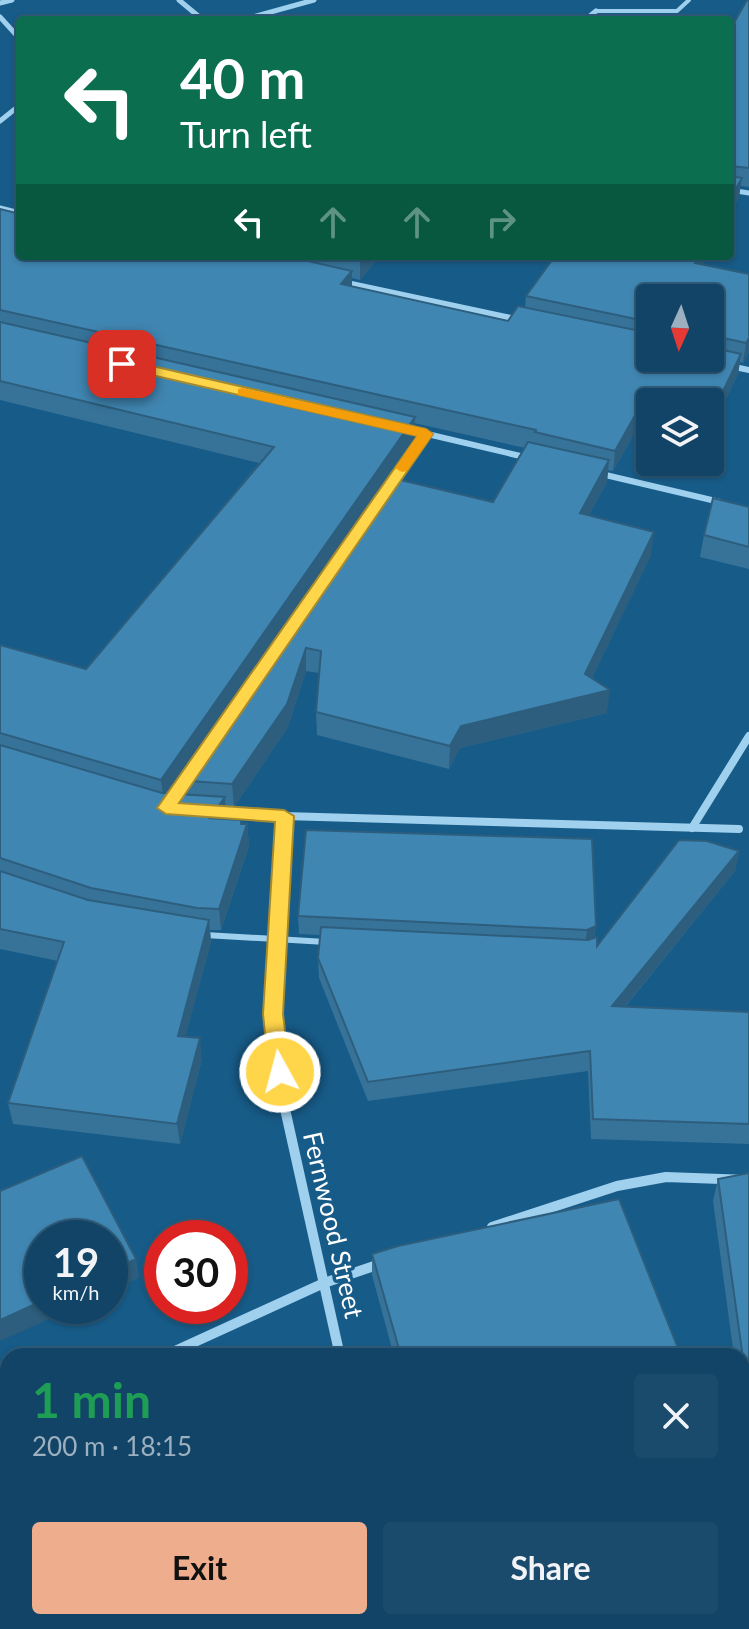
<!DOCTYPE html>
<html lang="en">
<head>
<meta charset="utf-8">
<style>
	body { margin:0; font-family:Lato,sans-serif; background:#1a4b6c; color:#f1f3f6; height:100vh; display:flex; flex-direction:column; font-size:30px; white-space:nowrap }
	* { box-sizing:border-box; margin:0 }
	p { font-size:26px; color:#9cb0bf }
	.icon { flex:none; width:44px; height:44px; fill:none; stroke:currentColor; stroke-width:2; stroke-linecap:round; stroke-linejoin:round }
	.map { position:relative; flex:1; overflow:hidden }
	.sheet { position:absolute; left:0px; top:1348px; width:750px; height:282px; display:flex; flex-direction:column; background:#146; border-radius:24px 24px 0 0; box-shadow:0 2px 6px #0004,0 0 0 2px #305c7a }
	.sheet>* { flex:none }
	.top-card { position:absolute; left:16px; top:16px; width:718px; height:244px; border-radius:8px; box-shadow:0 2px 6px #0004,0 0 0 2px #305c7a; background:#0b6e4f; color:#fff; overflow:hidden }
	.needle { width:52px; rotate:183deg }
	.fabs { position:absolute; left:636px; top:284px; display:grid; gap:16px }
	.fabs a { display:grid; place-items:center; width:88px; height:88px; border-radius:8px; background:#146; box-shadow:0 2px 6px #0004,0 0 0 2px #305c7a; font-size:40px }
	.speed { position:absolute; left:24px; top:1220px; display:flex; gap:16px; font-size:40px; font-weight:700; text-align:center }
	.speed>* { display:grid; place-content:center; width:104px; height:104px; border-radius:50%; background:#146; box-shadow:0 2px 6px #0004,0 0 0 2px #305c7a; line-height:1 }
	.speed small { font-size:20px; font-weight:400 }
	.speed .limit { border:12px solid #d22; background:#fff; color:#111 }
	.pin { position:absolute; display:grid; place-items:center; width:68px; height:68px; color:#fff; margin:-34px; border-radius:16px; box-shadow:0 4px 12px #0006 }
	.me { position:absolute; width:88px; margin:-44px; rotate:353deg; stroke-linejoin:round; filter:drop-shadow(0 0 6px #0008) }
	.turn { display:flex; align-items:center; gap:28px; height:168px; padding:0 32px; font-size:36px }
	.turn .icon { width:104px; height:104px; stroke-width:2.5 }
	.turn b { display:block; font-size:56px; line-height:68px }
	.lanes { display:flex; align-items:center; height:76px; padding:0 32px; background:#0003; justify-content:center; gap:40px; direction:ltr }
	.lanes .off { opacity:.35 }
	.round { display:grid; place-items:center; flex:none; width:84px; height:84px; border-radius:8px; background:#1a4b6c }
	.headline { display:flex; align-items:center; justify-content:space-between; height:136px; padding:0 32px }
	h1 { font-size:48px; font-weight:700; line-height:60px; color:#1e9e55 }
	.button { display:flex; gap:16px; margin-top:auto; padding:16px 32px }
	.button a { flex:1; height:92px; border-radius:8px; background:#eead8d; color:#111; font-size:32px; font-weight:700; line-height:92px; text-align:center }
	.button a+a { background:#1a4b6c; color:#f1f3f6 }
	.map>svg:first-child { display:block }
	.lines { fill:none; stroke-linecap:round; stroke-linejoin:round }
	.lane-far2 { stroke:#9fd0ee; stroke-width:4 }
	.lane-far1 { stroke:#9fd0ee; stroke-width:5 }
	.lane { stroke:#9fd0ee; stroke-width:6 }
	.street-far3 { stroke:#9fd0ee; stroke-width:5 }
	.street-far2 { stroke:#9fd0ee; stroke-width:6 }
	.street-far1 { stroke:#9fd0ee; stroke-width:8 }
	.street { stroke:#9fd0ee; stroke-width:10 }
	.wall { fill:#377399; fill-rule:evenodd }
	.shaded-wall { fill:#2d5e7d }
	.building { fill:#4086b2; stroke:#2d5e7d; stroke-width:2 }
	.route { fill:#ffd54a; stroke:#a68a30; stroke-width:2 }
	.slow { fill:#f59e0b }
	.labels { text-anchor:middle; stroke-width:7; stroke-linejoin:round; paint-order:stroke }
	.street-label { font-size:26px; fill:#fff; stroke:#175b88 }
</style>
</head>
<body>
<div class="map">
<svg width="749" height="1629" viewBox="0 0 749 1629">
	<rect width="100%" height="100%" fill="#175b88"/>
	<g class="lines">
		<path class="lane-far2" d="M596,11h81l12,-11"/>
		<path class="lane-far1" d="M392,483l34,-49"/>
		<g class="lane">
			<path d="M220,812l64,4"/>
			<path d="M205,935l121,7"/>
		</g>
		<g class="street-far3">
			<path d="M179,0l24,20"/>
			<path d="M0,3l12,-3"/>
			<path d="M0,17l20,22"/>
			<path d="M242,20l72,-20"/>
			<path d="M585,20l11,-9"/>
			<path d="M0,121l20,-16"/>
			<path d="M730,190l19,3"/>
			<path d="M0,208l20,5"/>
		</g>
		<g class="street-far2">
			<path d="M342,282l178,38"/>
			<path d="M730,366l19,4"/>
			<path d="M406,429l123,29"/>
			<path d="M597,473l123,29"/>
		</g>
		<g class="street-far1">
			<path d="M692,828l57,-92"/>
			<path d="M279,1068l-6,-54 11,-198 455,13"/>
		</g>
		<g class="street">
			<path d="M279,1066l4,34 57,256"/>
			<path d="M492,1227l125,-41 49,-9 83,3"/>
			<path d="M164,1356l160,-73 56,-19"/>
			<path d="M0,1431l8,-4"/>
			<path d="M401,1622l2,7"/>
		</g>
	</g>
	<g class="wall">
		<path d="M749,0v187l-9,-1 -1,11 -9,16v-183z"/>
		<path d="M0,209l20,47h360l-20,24 -8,-2v8l156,35 17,-13 1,-12 180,-40 -4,9 47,9v78l-6,11 -3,-1 -2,12 -28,58v-30h-60v31l-14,-3 -23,41 -5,-1 -1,12 -18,33 62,40 -59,123 15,35 -147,35 -11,21 -132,-34 -1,-23 3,-39 -13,-2 -18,56 -54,80 -9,-1 1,13 15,1 1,4h5l2,22 -28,84h-11l1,12 -26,95 17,22 -22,85 -167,-20 -5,-21 50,-142 -58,-12v-304l86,24 173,-206 -259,-63zM650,298h60v60h-60zM414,423l111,25 -32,54 -146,33 67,-98zM175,784l1,10 -7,-1z"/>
		<path d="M749,507v62l-49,-12 4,-22z"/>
		<path d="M739,851l-4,20 -110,136 124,5v132l-158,-5 -3,-68 -220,30 -49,-123 -1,-20 2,-23 -21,-1 -1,-18 298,10 -2,12 3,8z"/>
		<path d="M749,1173v292l-7,-51v-58h-8l-21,-155 5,-22z"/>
		<path d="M372,1254l309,102h-287l-22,-81z"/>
		<path d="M512,1622h230l7,7h-235z"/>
	</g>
	<g class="shaded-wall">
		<path d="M742,178l-3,19 -9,16v-14z"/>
		<path d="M364,256h16l-20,24v-19z"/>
		<path d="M699,256h7l-14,27 3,-20z"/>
		<path d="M352,271v20l-11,-7z"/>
		<path d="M749,338v14l-6,11 3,-20z"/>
		<path d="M741,354l-3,20 -28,58v-14z"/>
		<path d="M638,410l-2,20 -23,41 2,-20z"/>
		<path d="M415,417l-1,20 -236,343h-3v4l-11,17 -3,-21z"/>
		<path d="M609,460l-2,22 -29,53 2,-22z"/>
		<path d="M654,532l-3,23 -68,142 27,-7 -3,23 -147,35 -11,21 1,-23 11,-20 124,-52z"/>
		<path d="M306,648v23l-18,56 -54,80 -2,-23z"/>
		<path d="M225,797l1,21 -14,22 -2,-22z"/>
		<path d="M241,820l2,19 4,-15 2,22 -28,84 -2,-21z"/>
		<path d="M739,851l-4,20 -126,155 3,-20z"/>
		<path d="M209,920l2,22 -31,115 -2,-21z"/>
		<path d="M596,926l-3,17 -8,5 2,-18z"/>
		<path d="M200,1038l2,21 -22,85 -3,-20z"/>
		<path d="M136,1259l3,19 -29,13v-20z"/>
		<path d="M42,1301v5h36l-78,35v-21z"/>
	</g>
	<g class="building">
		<path d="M747,0h2v168l-18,-2 -1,1v-137z"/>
		<path d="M730,176l12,2 -12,21z"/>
		<path d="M0,209l20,5v42h266l66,15 -11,13 167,37 10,-15 132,27v25h60v-11l31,7 -31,64v-16h-60v10l-12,-2 -23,41 -80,-19 1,-2 -536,-120z"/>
		<path d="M338,256h26l-4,5z"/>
		<path d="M555,256h144l-4,7 54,11v64l-3,5 -36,-8v-37h-60v24l-124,-26z"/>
		<path d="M0,322l415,95 -254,363 -161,-47v-88l86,24 188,-222 -274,-66z"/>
		<path d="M528,442l81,18 -29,53 74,19 -69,142 25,16 -149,36 -11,20 -134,-34 5,-61 -15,-3 -19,56 -55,80 -57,-4 213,-303 105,25z"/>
		<path d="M713,498l36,9v40l-45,-12z"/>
		<path d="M0,745l162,48 63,4 -15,21 31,2v4h6l-28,85 -22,-1 -106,-20 -91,-30z"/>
		<path d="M306,830l286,9 4,87 -9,4 -289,-14z"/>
		<path d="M679,840l28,1 32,10 -127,155 137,6v112l-156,-5 -3,-68 -222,31 -50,-124 3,-31 267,13 9,-3v9z"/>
		<path d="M0,871l88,29 121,20 -31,116 22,2 -23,86 -169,-21 56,-161 -64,-13z"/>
		<path d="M82,1156l54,103 -26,12v-33h-68v63l-42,19v-129z"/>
		<path d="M749,1173v228l-31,-222z"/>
		<path d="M619,1199l62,157h-280l-29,-102 26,-8z"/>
		<path d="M8,1476v146h286l1,7h-295v-150z"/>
		<path d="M742,1513l7,18v98h-228l-2,-7h223z"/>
	</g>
	<path class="route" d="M122,359l304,70 7,5 -254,369 105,7 10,6 -11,198 7,58 -3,6 -7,2 -8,-2 -3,-6 -6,-58 12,-192 -109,-8 -9,-6 260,-372 -300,-69 -2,-3z"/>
	<path class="slow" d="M243,388l183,41 7,5 -26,37 -5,1 -7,-4 22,-32 -179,-41v-6z"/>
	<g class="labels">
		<g class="street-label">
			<text transform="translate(333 1225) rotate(77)" y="9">Fernwood Street</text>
		</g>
	</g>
</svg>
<div class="fabs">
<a><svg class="needle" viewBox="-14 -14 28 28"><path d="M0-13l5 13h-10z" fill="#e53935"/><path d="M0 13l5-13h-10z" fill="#9cb0bf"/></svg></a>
<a><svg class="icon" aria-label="layers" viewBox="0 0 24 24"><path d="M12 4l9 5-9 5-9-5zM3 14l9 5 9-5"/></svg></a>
</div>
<div class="speed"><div>19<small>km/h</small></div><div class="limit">30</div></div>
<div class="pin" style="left:122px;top:364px;background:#d93025"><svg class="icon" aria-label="arrive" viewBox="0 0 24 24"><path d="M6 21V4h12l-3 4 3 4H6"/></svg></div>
<svg class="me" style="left:280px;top:1072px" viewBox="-20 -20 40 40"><circle r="17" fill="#ffd54a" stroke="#fff" stroke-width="3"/><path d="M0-11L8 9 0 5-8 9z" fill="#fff"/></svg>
<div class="top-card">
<div class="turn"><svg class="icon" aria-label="left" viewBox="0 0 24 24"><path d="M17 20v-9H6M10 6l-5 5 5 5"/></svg><div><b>40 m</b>Turn left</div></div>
<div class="lanes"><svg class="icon" aria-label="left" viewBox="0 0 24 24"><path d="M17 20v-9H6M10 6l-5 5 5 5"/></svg><svg class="icon off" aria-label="ahead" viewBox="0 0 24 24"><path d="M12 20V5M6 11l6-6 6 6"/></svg><svg class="icon off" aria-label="ahead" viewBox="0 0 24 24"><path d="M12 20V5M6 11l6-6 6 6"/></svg><svg class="icon off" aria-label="right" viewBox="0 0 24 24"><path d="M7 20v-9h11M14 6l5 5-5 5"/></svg></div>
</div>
<section class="sheet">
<div class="headline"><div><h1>1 min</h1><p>200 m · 18:15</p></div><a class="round"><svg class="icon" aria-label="close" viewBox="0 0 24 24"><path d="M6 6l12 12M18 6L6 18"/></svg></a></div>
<div class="button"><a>Exit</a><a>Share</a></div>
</section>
</div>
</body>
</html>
